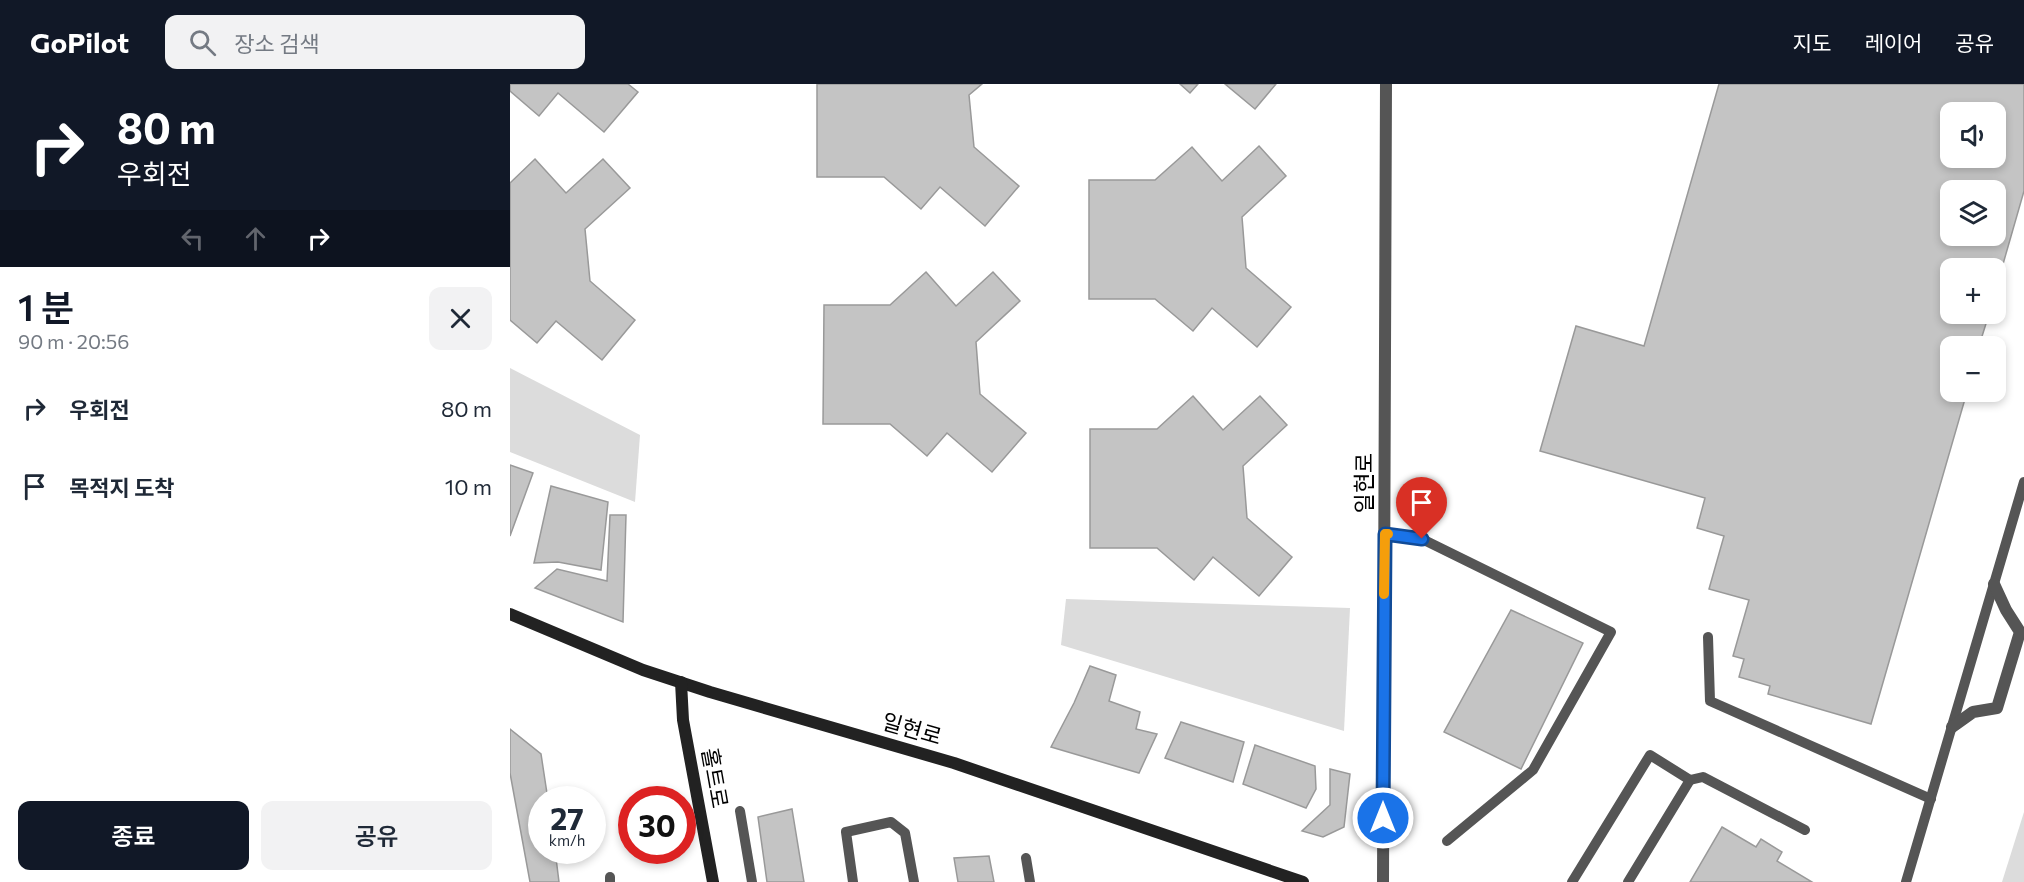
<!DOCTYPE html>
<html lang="ko">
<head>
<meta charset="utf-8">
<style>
	body { margin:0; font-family:Commissioner,"Noto Sans KR",sans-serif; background:#f2f2f3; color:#1f2937; height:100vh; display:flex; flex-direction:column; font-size:22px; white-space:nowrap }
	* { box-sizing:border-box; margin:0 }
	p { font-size:20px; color:#747a83 }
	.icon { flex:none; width:33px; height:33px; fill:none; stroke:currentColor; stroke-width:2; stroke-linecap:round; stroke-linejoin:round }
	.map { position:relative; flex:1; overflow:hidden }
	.side { display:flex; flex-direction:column; background:#fff; width:510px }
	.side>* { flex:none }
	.hud { background:#111827; color:#fff; overflow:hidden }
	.tools { position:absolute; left:1430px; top:18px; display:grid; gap:12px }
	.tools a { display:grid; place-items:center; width:66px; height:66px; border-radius:12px; background:#fff; box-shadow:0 3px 9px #0003; font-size:30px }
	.speed { position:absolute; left:18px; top:702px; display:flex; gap:12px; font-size:30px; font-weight:700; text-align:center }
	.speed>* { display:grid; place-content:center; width:78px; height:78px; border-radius:50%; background:#fff; box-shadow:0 3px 9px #0003; line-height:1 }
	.speed small { font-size:15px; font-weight:400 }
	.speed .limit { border:9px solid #d22; background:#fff; color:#111 }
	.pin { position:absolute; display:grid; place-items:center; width:51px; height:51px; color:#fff; margin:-62px -26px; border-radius:50% 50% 50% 0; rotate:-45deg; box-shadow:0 0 6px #0007 }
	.pin .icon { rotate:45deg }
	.me { position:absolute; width:66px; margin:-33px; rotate:0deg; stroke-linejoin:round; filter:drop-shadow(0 0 4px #0008) }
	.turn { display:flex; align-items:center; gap:21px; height:126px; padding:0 18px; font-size:27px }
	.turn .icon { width:78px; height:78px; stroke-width:2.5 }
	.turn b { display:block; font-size:42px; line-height:51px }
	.lanes { display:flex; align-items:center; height:57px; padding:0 18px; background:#0003; justify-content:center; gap:30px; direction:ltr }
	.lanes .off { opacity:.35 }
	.round { display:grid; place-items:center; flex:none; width:63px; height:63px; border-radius:12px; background:#f2f2f3 }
	.head { display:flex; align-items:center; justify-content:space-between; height:102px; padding:0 18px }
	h1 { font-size:36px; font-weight:600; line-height:45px; color:#111827 }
	.cta { display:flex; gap:12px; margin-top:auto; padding:12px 18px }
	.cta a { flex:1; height:69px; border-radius:12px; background:#111827; color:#fff; font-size:24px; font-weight:600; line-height:69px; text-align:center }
	.cta a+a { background:#f2f2f3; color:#1f2937 }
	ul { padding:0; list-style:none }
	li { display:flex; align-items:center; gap:18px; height:78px; padding:0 18px }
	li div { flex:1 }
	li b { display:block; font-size:22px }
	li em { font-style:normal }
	header { display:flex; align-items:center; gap:36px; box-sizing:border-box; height:84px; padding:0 30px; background:#111827; color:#fff }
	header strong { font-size:28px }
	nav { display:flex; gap:33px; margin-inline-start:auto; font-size:21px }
	.search { width:420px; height:54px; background:#f2f2f3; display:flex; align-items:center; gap:15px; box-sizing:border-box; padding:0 21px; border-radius:12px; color:#747a83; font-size:22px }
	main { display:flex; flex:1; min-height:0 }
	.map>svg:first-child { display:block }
	.green { fill:#dcdcdc }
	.building { fill:#c4c4c4; stroke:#999; stroke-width:1.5; fill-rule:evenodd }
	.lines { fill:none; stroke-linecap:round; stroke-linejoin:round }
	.lane { stroke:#555; stroke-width:10 }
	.street { stroke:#555; stroke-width:12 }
	.secondary { stroke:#222; stroke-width:12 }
	.route-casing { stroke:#114b97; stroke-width:15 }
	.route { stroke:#1a73e8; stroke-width:10 }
	.slow { stroke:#f59e0b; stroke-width:10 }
	.labels { text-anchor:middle; stroke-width:5; stroke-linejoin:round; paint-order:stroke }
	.street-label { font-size:22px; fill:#000; stroke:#fff }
</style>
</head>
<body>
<header>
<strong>GoPilot</strong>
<div class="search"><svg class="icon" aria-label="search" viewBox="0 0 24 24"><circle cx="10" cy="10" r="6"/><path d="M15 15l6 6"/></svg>장소 검색</div>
<nav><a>지도</a><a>레이어</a><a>공유</a></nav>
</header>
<main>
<section class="side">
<div class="hud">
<div class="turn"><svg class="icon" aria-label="right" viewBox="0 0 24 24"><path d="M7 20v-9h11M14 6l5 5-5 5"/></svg><div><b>80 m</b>우회전</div></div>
<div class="lanes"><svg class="icon off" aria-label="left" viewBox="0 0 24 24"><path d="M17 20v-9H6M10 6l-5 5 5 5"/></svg><svg class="icon off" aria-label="ahead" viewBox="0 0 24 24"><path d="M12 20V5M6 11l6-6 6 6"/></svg><svg class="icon" aria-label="right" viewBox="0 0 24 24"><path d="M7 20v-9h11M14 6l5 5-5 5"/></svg></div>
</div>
<div class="head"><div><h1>1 분</h1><p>90 m · 20:56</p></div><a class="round"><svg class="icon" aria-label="close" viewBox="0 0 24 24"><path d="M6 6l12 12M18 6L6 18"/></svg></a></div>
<ul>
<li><svg class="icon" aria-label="right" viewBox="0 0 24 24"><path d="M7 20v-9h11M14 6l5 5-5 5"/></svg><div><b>우회전</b></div><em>80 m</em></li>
<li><svg class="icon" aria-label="arrive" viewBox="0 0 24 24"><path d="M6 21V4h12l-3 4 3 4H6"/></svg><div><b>목적지 도착</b></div><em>10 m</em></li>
</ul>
<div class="cta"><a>종료</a><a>공유</a></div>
</section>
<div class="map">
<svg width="1514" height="798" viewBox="0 0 1514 798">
	<rect width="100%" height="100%" fill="#fff"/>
	<g class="green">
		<path d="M0,284l130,67 -5,67 -125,-50z"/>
		<path d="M556,515l284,9 -6,123 -283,-86z"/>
		<path d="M1514,728v70h-22z"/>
	</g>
	<g class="building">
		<path d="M0,0h118l10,8 -34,40 -46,-39 -19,23 -29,-25z"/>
		<path d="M307,0h165l-13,11 5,52 45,39 -34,40 -45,-39 -19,22 -37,-32h-67z"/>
		<path d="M670,0h18l-8,9z"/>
		<path d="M715,0h51l-21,25z"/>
		<path d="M1209,0h305v107l-29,101v-24h-45v46h39l-10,32h-29v46h17l-96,332 -103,-30 2,-8 -31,-9 5,-18 -11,-3 16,-56 -40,-11 15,-53 -27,-8 8,-30 -165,-47 36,-125 68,20zM1440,28h45v46h-45zM1440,106h45v46h-45z"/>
		<path d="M749,62l27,30 -44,41 4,51 45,39 -34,40 -45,-39 -19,23 -38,-32h-66v-119h66l37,-33 30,34z"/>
		<path d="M25,75l31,34 37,-34 27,29 -45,41 5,52 45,39 -33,40 -46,-39 -19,22 -27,-23v-137z"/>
		<path d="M416,188l30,34 37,-34 27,29 -44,41 4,52 46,39 -34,39 -45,-39 -20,23 -37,-32h-67l1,-119h66z"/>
		<path d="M683,312l30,34 37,-34 27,29 -44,41 4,52 45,39 -33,39 -46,-39 -19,23 -37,-32h-67v-119h67z"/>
		<path d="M0,381l23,8 -23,63z"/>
		<path d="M41,402l57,16 -7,68 -43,-8 -24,1z"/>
		<path d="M100,431h16l-3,107 -88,-34 22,-19 50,12z"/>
		<path d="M1001,526l72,33 -62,126 -77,-37z"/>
		<path d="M580,582l26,9 -7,26 31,11 -4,17 21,5 -18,39 -88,-26 23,-44z"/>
		<path d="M671,638l63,20 -11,40 -68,-24z"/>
		<path d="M0,645l31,25 7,46h-6v50h13l4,32h-29l-20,-109z"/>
		<path d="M745,661l60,21 1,23 -10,19 -63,-24z"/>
		<path d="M820,685l20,5 -6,53 -21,10 -21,-6 28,-26z"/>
		<path d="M282,725l12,73h-37l-9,-65z"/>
		<path d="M1212,743l34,20 5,-8 21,13 -5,9 35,21h-122z"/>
		<path d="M479,772l5,26h-36l-4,-24z"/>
	</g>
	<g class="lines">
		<g class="lane">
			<path d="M875,450l37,5 189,93 -78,138 -86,71"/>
			<path d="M1198,553l2,64 221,98"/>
			<path d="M1180,696l13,-3 102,53"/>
			<path d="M230,727l12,71"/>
			<path d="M516,774l4,24"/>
			<path d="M100,793v5"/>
			<path d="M343,798l-7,-50 45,-10 14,11 9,49"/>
			<path d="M1062,798l78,-127 40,25 -62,102"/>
			<path d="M1396,798l118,-400"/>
		</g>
		<g class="street">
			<path d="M1442,643l21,-15 24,-4 23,-76 -14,-22 -12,-26"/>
			<path d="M873,798l3,-798"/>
		</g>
		<g class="secondary">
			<path d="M0,530l133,56 67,22 244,71 349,119"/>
			<path d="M171,598l2,38 30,162"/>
		</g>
	</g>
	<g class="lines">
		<g class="route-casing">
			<path id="route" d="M873,734l2,-284 37,5"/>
		</g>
		<use href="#route" class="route"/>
		<path class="slow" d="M874,510l1,-60h3"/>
	</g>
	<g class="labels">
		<g class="street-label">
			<text transform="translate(854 399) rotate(-90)" y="8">일현로</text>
			<text transform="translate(402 645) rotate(16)" y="8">일현로</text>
			<text transform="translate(205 694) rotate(80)" y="8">홀트로</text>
		</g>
	</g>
</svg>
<div class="tools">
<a><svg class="icon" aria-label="sound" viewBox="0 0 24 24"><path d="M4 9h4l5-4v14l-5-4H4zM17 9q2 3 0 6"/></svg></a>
<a><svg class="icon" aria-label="layers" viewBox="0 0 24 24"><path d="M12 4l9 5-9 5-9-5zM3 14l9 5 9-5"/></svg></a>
<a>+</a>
<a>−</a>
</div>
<div class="speed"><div>27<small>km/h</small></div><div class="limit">30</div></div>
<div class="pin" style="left:912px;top:455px;background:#d93025"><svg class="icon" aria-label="arrive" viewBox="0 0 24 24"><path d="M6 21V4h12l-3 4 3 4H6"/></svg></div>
<svg class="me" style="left:873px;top:734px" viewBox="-20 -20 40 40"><circle r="17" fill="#1a73e8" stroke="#fff" stroke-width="3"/><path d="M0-11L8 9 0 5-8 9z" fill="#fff"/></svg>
</div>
</main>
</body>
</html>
